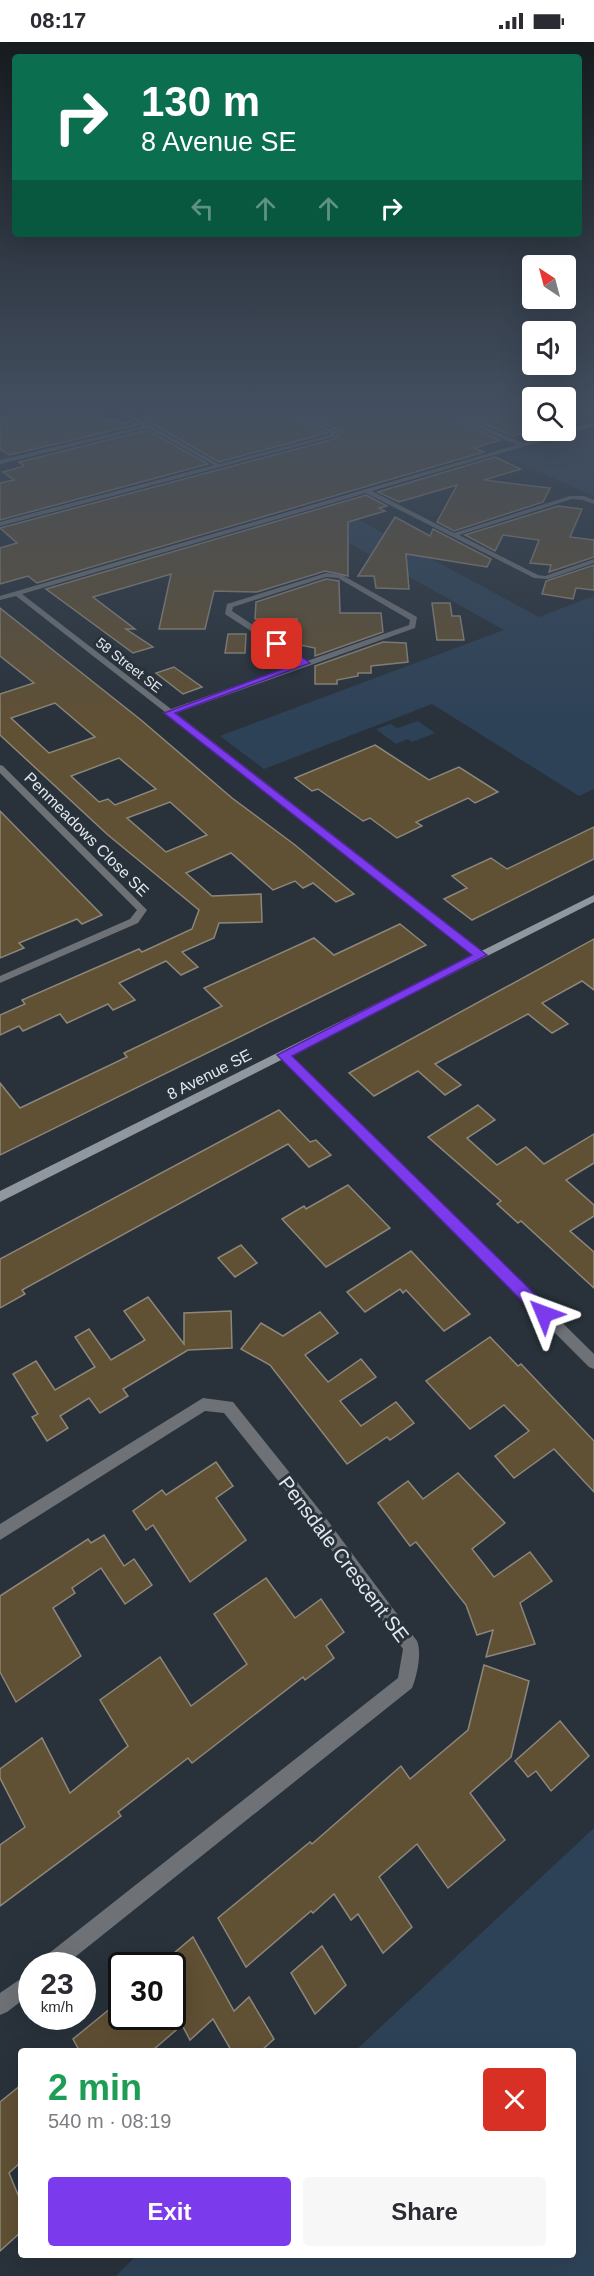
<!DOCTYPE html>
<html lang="en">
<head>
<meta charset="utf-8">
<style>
	body { margin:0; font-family:Helvetica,sans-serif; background:#f7f7f7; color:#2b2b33; height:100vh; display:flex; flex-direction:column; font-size:22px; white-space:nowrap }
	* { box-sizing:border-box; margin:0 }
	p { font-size:20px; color:#7c7c81 }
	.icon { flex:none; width:33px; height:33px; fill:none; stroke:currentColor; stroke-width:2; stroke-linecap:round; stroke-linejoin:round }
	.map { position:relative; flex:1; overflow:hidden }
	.sheet { position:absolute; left:18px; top:2006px; width:558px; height:210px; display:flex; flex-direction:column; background:#fff; border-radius:6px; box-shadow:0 6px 24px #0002 }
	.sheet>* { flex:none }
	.guide { position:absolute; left:12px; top:12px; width:570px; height:183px; border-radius:6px; box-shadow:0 6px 24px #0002; background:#0b6e4f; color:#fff; overflow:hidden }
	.needle { width:39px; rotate:324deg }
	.fabs { position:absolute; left:522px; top:213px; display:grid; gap:12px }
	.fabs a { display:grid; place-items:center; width:54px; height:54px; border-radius:6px; background:#fff; box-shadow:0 6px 24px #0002; font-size:30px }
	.speed { position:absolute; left:18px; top:1910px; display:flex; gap:12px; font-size:30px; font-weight:700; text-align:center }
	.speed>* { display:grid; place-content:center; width:78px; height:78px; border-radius:50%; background:#fff; box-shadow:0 6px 24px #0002; line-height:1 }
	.speed small { font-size:15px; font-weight:400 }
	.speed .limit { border:3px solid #111; border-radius:9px; background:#fff; color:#111 }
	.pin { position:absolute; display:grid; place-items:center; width:51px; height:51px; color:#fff; margin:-26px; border-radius:12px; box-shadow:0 3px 9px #0006 }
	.me { position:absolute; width:66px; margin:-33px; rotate:314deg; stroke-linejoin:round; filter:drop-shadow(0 0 4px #0008) }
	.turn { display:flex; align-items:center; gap:21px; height:126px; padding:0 30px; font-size:27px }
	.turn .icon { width:78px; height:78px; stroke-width:2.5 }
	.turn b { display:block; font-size:42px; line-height:51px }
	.lanes { display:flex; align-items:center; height:57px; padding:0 30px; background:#0003; justify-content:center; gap:30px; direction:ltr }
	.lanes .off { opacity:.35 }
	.round { display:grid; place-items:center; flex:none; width:63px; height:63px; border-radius:6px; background:#f7f7f7 }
	.overview { display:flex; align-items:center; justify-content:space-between; height:102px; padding:0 30px }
	h1 { font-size:36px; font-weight:800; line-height:45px; color:#1e9e55 }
	.button { display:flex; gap:12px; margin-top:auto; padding:12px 30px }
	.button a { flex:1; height:69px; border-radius:6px; background:#7c3aed; color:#fff; font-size:24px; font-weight:800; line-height:69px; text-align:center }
	.button a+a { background:#f7f7f7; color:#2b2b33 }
	.status { display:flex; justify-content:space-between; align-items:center; height:42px; padding:0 30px; background:#fff; direction:ltr }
	.status svg { height:16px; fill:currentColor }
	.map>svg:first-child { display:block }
	.green { fill:#2e4257 }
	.building { fill:#605034; stroke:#8d867a; stroke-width:1.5; fill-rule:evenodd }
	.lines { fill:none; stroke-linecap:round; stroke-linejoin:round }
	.street { fill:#6e7277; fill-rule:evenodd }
	.secondary { fill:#90979e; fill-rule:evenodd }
	.route { fill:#7c3aed; stroke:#51269a; stroke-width:1.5 }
	.labels { text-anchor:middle; stroke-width:6; stroke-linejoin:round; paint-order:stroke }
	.far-street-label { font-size:14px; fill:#e2e8ee; stroke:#29323b }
	.street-label { font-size:16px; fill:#e2e8ee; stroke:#29323b }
	.near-street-label { font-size:20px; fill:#e2e8ee; stroke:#29323b }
</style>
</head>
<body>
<div class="status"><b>08:17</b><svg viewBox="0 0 49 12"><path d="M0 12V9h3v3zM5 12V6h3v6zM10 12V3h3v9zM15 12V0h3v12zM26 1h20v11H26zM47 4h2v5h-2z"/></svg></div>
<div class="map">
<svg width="594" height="2234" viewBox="0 0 594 2234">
	<rect width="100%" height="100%" fill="#29323b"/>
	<g class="green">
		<path d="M577,392l17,7v55l-91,-40z"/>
		<path d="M333,464l206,111 55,-21v193l-15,7 -147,-92 -168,65 -44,-33 284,-106 -203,-114z"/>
		<path d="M418,679l17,12 -23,9 -4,-3 -12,5 -20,-15 15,-5 6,4z"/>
		<path d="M594,1786v448h-478l22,-22h435v-204h-217z"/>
	</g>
	<g class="building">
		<path d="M21,371h57l7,4 10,-2 12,6 7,-2 7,4 9,-2 7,4 -128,30 -9,-6v-31z"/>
		<path d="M166,371h122l39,20 -108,29 -77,-44z"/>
		<path d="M302,371h140l58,27 -26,8 10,4 -447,131 -9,-7 -28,8v-36l17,-5 -17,-15 334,-89 5,-6 -1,-3z"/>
		<path d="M456,371h76v17l-19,6z"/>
		<path d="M147,388l61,34 -208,56v-37l14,-3 -11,-8 21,-6 -5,-4z"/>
		<path d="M495,415l26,12 -37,11 66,8 -7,14 -89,29 -17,-9 20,-37 -58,17 -21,-10z"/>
		<path d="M366,453l21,11 -8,2 6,3 -37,11v54l-23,-5 -68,21 -43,-1 -9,38h-46l12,-55 -78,23 42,32h-9l27,18 -20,6 -87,-64z"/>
		<path d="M558,464l24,3 -12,28 24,3v17l-45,15 2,-7 -21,-2 9,-23 -36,-5 -8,16 -30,-16z"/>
		<path d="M395,475l35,19 3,-7 58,30 -4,8 -81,-13 3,35 -33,-1 -2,-12h-16z"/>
		<path d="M594,523v25l-18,-2 -3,11 -31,-5 4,-13z"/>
		<path d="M326,537l13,2 1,32h41l2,19 -68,24v-8l-20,-4 2,-25h-42l1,-17z"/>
		<path d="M432,561h18l2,13h8l4,24h-27z"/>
		<path d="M0,566l141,112 91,78 63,47 59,49 -18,8 -23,-19 -10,5 -8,-7 -22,9 -42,-37 -45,20 26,23 49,-2 1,28 -43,1 -5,15 -32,14 16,15 -17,8 -15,-14 -47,22 16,17 -22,10 -5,-6 -41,19 -7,-9 -37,17 -4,-5 -19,9v-20l25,-11 -3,-4 117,-51 3,3 50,-23 7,-19 -91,-75 -108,-100v-41l34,-11 -34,-27zM55,661l40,34 -46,16 -38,-35zM119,716l37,31 -41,16 -7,-6 -9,3 -28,-26zM170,760l37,33 -41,17 -39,-34z"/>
		<path d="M228,592h18l-1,19h-20z"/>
		<path d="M383,600l23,1 2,19 -37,4v7h-13v3l-21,4v4h-22v-18z"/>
		<path d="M174,625l28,20 -19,7 -27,-21z"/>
		<path d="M375,703l54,35 30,-13 39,25 -23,11 -7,-5 -52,24 6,4 -25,12 -27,-20 -7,3 -45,-32 -6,2 -17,-13z"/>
		<path d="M0,769l102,104 -20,9 -5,-5 -58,24 5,5 -24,10z"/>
		<path d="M594,785v32l-122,61 -28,-21 23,-11 -15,-12 39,-18 16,11z"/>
		<path d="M400,882l26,21 -426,210v-72l20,25 107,-51 -3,-4 98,-47 -18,-18 110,-50 20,17z"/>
		<path d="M594,897v51l-12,-9 -40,22 26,21 -16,9 -24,-19 -93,50 26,21 -16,10 -27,-24 -44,25 -25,-23z"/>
		<path d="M478,1063l17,15 -28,18 30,27 29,-18 18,17 50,-30v29l-28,17 28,25v11l-24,15 24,21v36l-73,-67 -3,2 -21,-19 4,-3 -73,-64z"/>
		<path d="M279,1068l31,32 6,-2 15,15 -22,12 -21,-23 -266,146 3,4 -25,14v-49z"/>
		<path d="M348,1143l42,43 -64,39 -44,-48 22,-13 2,3z"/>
		<path d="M241,1203l16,18 -22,14 -17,-19z"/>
		<path d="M411,1209l59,63 -26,17 -38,-41 -3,3 -3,-4 -35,23 -18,-20z"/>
		<path d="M148,1255l36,47v-31l47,-2 1,37 -44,2 -65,39 5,7 -28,17 -11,-15 -29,18 8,12 -21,13 -15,-24 6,-3 -25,-40 23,-13 19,29 40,-23 -20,-30 14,-8 22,31 34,-20 -21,-29z"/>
		<path d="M320,1270l18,21 -33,22 23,27 33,-23 15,18 -36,24 21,25 35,-24 18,21 -24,17 -3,-3 -40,27 -77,-99 -29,-16 20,-26 22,13z"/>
		<path d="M490,1295l28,29 3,-2 73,77v51l-40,-43 -40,29 -19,-22 34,-25 -25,-26 -34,24 -44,-48z"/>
		<path d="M216,1420l17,24 -17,12 30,42 -56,42 -37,-57 -7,5 -13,-19 29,-21 4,5z"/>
		<path d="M458,1431l47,50 -33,26 22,28 36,-25 22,29 -32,22 15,41 -49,13 7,-27 -16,5 -11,-30 -50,-63 -6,4 -32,-43 30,-22 15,18z"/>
		<path d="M104,1493l20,31 10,-7 18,26 -27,19 -24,-36 -29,20 3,5 -22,15 28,48 -65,46 -16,-30v-76l88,-57 3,4z"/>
		<path d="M266,1536l29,40 26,-19 23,33 -18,14 8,12 -29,22 -2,-3 -111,86 -4,-5 -70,54 3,4 -121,90v-61l25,-18 -25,-49v-9l42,-31 28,55 58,-47 -28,-46 60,-43 31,49 56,-42 -33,-50z"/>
		<path d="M484,1623l45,16 -18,76 -41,36 35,47 -57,48 -31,-44 -38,33 33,50 -29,26 -25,-39 -7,6 -17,-26 -21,19 -2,-2 -65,56 -28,-49 92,-76 2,2 89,-78 9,13 58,-49z"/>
		<path d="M560,1679l29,35 -38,35 -15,-20 -8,6 -13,-16z"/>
		<path d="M193,1895l41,74 15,-14 25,42 -12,11h-31l-18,-31 -23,21 -8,-15 -29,25h-74l-6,-11 49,-40v17h50v-51h-12z"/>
		<path d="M322,1904l24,39 -31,29 -24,-41z"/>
		<path d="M21,2043v77l-12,11 12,29v30l-21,19v-149z"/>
	</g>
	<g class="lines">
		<g class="street">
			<path d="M121,371h7l91,51 110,-29 2,-2 -41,-20h7l40,19 -4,5 -333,89v-4l214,-57 -67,-37 -147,36v-4l143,-34z"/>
			<path d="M444,371h7l72,30 71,-21v4l-222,65 82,42 116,-37h14l10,4v4l-11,-4 -11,-1 -113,36 79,40 7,1 49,-17v4l-46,16 -14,-1 -168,-85 -344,101 149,115 129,-46 -75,-49 2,-10 99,-31 16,2 75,42 -2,11 -239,85 309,240v4l-4,1 -312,-243h-4v-3l-149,-116 -16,4v-4l517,-151zM326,535l12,1 72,42 -1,5 -102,36 -75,-50 1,-4z"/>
			<path d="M0,723l3,1 144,144 -9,13 -138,60v-7l130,-57 7,-9 -137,-137z"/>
			<path d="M284,1009l4,1 306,302v15l-5,-2 -309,-309 -2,-3z"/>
			<path d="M203,1356l30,4 89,111 95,128c5,12 0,35 -5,47l-347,277h-25l3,-7 355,-280 5,-29 -91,-126 -88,-110 -19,-2 -205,129v-16z"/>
			<path d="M32,1929v22l-25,19 -7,3v-22z"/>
		</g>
		<path class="secondary" d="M594,853v7l-594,300v-11z"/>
	</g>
	<linearGradient id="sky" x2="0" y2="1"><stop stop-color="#171c20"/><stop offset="0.54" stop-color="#434f60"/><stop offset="1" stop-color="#434f60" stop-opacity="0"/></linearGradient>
	<rect width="594" height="684" fill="url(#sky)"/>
	<path class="route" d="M274,600h6l30,21 -135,50 312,242 -195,101 258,253 2,5 -2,4h-11l-262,-263 195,-100 -308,-242 135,-50 -25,-17z"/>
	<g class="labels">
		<g class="far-street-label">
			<text transform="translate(129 623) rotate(38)" y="5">58 Street SE</text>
		</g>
		<g class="street-label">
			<text transform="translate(87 792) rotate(45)" y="6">Penmeadows Close SE</text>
			<text transform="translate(209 1032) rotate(-27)" y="6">8 Avenue SE</text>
		</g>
		<g class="near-street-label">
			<text transform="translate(344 1517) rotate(53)" y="7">Pensdale Crescent SE</text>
		</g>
	</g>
</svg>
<div class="fabs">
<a><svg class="needle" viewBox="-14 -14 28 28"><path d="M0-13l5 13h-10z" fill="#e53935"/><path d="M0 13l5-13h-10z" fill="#7c7c81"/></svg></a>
<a><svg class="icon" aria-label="sound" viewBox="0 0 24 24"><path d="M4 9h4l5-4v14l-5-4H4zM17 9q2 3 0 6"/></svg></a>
<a><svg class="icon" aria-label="search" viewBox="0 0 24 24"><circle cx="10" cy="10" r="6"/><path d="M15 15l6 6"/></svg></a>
</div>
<div class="speed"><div>23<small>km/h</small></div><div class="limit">30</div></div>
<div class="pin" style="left:277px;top:602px;background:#d93025"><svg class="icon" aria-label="arrive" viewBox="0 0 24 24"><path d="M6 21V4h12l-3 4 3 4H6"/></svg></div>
<svg class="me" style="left:544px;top:1272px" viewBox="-20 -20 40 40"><path d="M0-17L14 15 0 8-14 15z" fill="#7c3aed" stroke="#fff" stroke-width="4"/></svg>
<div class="guide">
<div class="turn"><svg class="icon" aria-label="right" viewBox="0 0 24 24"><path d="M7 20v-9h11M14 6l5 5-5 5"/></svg><div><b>130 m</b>8 Avenue SE</div></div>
<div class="lanes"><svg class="icon off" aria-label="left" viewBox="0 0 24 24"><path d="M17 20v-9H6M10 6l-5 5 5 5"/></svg><svg class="icon off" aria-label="ahead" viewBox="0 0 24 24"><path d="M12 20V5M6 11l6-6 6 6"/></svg><svg class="icon off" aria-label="ahead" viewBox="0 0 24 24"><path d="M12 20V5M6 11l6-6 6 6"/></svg><svg class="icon" aria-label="right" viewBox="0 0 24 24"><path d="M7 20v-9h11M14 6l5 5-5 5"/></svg></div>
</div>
<section class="sheet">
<div class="overview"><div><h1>2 min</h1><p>540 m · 08:19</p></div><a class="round" style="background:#d93025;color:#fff"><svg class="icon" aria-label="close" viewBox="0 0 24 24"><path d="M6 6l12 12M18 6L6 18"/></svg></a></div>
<div class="button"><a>Exit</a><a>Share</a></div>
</section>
</div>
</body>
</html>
